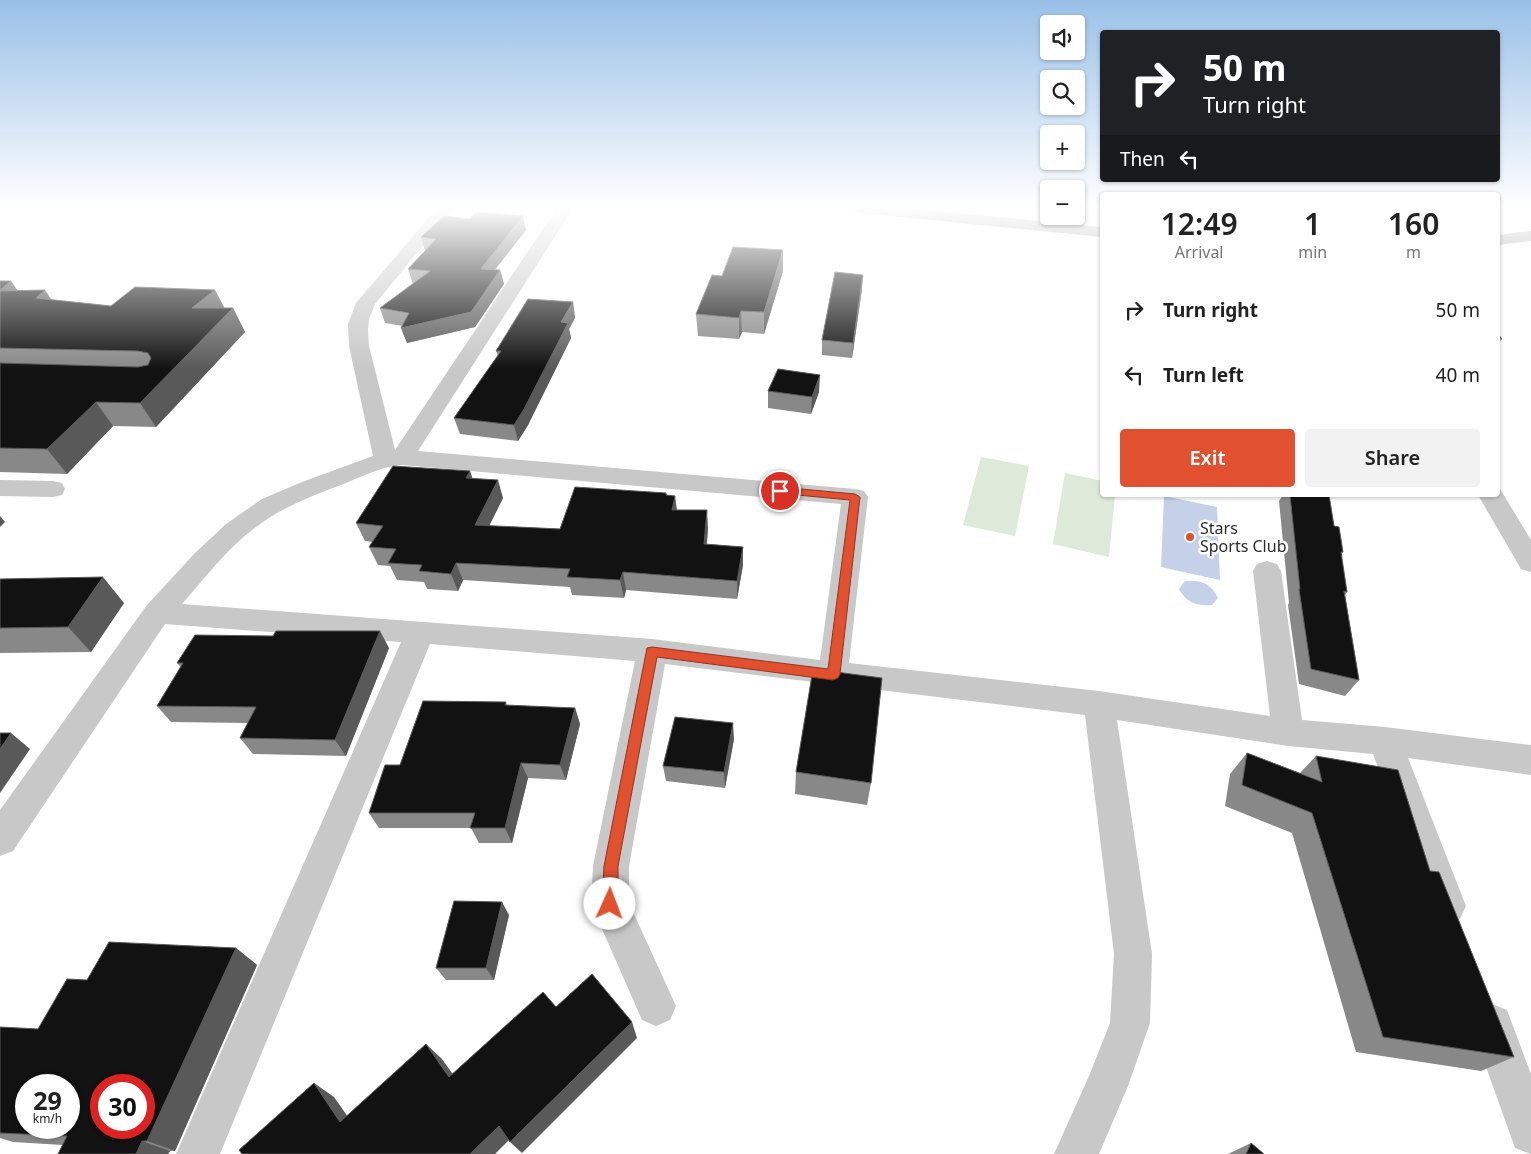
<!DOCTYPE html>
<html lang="en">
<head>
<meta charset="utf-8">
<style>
	body { margin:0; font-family:"Noto Sans",sans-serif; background:#f2f2f2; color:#222; height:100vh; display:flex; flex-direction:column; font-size:19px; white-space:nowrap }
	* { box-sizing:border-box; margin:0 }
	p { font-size:16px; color:#767676 }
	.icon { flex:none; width:28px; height:28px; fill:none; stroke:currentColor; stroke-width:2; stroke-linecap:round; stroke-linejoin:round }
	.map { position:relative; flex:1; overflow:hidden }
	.side { position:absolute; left:1100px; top:192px; width:400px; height:305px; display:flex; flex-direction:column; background:#fff; border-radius:5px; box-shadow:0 1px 4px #0004 }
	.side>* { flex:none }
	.banner { position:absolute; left:1100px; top:30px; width:400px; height:152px; border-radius:5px; box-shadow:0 1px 4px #0004; background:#202124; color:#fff; overflow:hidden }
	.buttons { position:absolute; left:1040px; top:15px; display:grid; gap:10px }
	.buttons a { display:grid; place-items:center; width:45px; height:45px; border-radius:5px; background:#fff; box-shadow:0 1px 4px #0004; font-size:25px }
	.speed { position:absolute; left:15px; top:1074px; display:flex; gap:10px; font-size:25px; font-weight:700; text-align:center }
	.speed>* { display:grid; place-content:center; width:65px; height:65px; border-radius:50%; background:#fff; box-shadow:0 1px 4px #0004; line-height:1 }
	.speed small { font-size:12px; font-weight:400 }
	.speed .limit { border:8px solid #d22; background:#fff; color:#111 }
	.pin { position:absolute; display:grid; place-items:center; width:42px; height:42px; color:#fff; margin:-21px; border:2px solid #fff; border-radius:50%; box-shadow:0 1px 5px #0007 }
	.me { position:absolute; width:55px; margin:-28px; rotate:2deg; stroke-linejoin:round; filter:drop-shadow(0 0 4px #0008) }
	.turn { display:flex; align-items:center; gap:18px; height:105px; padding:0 20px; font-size:22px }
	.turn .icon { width:65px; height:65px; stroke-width:2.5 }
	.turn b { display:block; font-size:35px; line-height:42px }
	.then { display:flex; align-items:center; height:48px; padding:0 20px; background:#0003; gap:10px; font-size:19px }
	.eta { display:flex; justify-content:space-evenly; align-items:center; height:85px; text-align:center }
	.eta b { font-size:30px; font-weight:600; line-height:35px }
	.cta { display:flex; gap:10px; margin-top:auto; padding:10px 20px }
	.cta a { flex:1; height:58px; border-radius:5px; background:#e1512f; color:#fff; font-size:20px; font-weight:600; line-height:58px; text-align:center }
	.cta a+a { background:#f2f2f2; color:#222 }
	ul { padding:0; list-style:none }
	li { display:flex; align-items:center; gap:15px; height:65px; padding:0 20px }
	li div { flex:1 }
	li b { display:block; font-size:19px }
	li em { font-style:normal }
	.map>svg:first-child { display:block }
	.green { fill:#dde9d9 }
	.water { fill:#c4d1e9 }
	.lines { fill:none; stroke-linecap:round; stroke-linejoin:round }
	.minor { fill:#c8c8c8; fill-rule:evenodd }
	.highway { fill:#929292; fill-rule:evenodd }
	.wall { fill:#888 }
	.shaded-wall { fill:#595959 }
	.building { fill:#121212; stroke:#595959; fill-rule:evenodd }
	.route { fill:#e1512f; stroke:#92351f }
	.poi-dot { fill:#e1512f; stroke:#fff; stroke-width:2 }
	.labels { text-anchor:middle; stroke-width:5; stroke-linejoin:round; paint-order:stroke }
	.poi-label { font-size:16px; fill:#2b2b2b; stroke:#fff; text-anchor:start }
</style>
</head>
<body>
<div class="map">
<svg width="1531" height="1154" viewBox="0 0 1531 1154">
	<rect width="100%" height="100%" fill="#fff"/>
	<g class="green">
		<path d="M981,457l48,9 -14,70 -52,-11z"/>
		<path d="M1065,473l37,8v14h13l-6,62 -56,-13z"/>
	</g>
	<g class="water">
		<path d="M1164,496l53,11 3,73 -59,-13z"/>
		<path d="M1185,581c16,-1 25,2 33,17l-6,7c-16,1 -25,-2 -33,-16z"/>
	</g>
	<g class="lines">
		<g class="minor">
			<path d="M437,208h17l-79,96 -6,15 -1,11 1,16 26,104 162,-242h16l-155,243 437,38 9,2 4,6 -19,166 250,28 171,25 -17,-145 4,-7 10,-3 10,3 4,7 21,149 83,7 146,18v30l-123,-17 58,148 -6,13 -13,6 -13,-6 -61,-165 -85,-8 -171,-26 35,234 -2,69 -22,63 -29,68h-45l35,-78 21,-53 4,-69 -29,-239 -420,-51 -36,202v37l47,103 -6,14 -14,6 -14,-6 -51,-116 2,-38 42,-205 -205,-17 -210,510h-44l225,-512 -236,-18 -152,227 -13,5v-46l147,-205 48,-52 31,-29 36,-25 40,-17 71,-26 -24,-110 -1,-22 8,-21zM402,465l439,39 -21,156 -168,-21 -470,-35c23,-26 45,-56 74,-77 25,-19 55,-31 85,-42 20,-8 39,-18 61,-20z"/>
			<path d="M0,480l53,1 9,2 3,6 -3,6 -9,2 -53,-1z"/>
			<path d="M1498,488l2,1 31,51v32l-10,-3 -43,-74h20z"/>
			<path d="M1492,1004l15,6 24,64v80l-16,-6 -44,-123 6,-15z"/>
		</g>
		<g class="highway">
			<path d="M853,208h55l194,19v10l-241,-24 -6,-2z"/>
			<path d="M1531,231v10l-33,4v-10z"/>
		</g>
	</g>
	<g class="wall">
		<path d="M526,230l-31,40h5l4,14 -29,43 -68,16 -6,-15 2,-2 -18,-3 -5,-15 33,-24 -5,-15 17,-18 -4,-14z"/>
		<path d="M783,271l-19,63 -22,-2 -3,7 -41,-3 -2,-22 26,-38z"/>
		<path d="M0,281h11l6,9 34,10 60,6 104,-16 9,18h9l12,24 -89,95 -43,-1 -46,48 -67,-2z"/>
		<path d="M862,289l-10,69 -30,-3v-15z"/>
		<path d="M573,302l2,16 -6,11 2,9 -43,87 -10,16 -58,-7 -6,-16 44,-62 -2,-5z"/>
		<path d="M1498,334l4,5 -4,5z"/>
		<path d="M768,391l51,1 -8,22 -43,-6z"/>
		<path d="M470,471l2,7 31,20 -14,28 71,3 106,-36 1,2 8,1 2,14 31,18 -1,16 36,3v18l-6,34 -111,-9 -2,8 -52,-3 -2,-8 -107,-7 -5,11 -31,-2 -3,-7 -27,-2 -7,-14 -12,-1 -9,-18 4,-5 -8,-1 -9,-18z"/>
		<path d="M1283,495h46l5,31 9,26 -2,3 6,37 -2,3 14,85 -14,16 -46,-12 -11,-79 1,-2 -10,-102z"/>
		<path d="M0,579l124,24 -33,49 -91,1z"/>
		<path d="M389,648l-43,108 -93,-2 -13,-16 8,-15 -77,-1 -14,-16 24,-39 -4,-4z"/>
		<path d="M506,702l1,3 68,3 5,16 -14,56 -38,-2 -16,65h-33l-8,-15h-92l-10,-15 31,-48z"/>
		<path d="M734,739l-9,49 -59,-7 -3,-15z"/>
		<path d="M1247,753l53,20 16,-17 114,115 84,186 -33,14 -125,-19 -64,-219 -67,-27 5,-32z"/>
		<path d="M796,772l75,11 -4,22 -72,-11z"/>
		<path d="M509,915l-15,65h-48l-10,-12z"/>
		<path d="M236,948l21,17 -82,186h-5l-2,3h-110l5,-9 -50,-3 -13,-4v-111l38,2 49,-49z"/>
		<path d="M1251,1143l13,11h-36z"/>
	</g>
	<g class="shaded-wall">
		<path d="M523,216l3,14 -42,53 -3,-14z"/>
		<path d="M783,250v21l-19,63v-22z"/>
		<path d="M500,270l4,14 -29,43 -68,16 -6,-15z"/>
		<path d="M863,275l-1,14 -10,69 1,-15z"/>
		<path d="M11,281l16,24 -27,-12v-3z"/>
		<path d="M45,290l15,23 -24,-15z"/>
		<path d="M215,290l12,23 -35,-5z"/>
		<path d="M573,302l2,16 -6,11 2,9 -43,87 -10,16 -4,-16 47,-103z"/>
		<path d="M233,308l12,24 -89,95 -16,-24z"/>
		<path d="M741,311l1,21 -3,7v-21z"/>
		<path d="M820,375l-1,17 -8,22 1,-17z"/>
		<path d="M96,402l17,24 -46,48 -20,-25z"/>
		<path d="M470,471l6,18 -10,-11z"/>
		<path d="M498,480l5,18 -22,44 -6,-17z"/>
		<path d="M675,496l2,18 -5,-4z"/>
		<path d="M707,510l1,18 -3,34 -1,-18z"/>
		<path d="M0,516l5,6 -5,5z"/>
		<path d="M743,547v18l-6,34v-18z"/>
		<path d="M456,563l7,17 -5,11 -7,-17z"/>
		<path d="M623,572l3,18 -2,8 -4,-18z"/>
		<path d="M103,577l21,26 -33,49 -23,-25z"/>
		<path d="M380,631l9,17 -43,108 -11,-16z"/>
		<path d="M575,708l5,16 -14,56 -6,-15z"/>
		<path d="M733,723l1,16 -9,49 -1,-16z"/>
		<path d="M11,733l19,16 -30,44v-44z"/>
		<path d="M521,763l7,15 -16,65 -7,-15z"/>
		<path d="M502,902l7,13 -15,65 -8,-12z"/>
		<path d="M236,948l21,17 -82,186 -28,-10z"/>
		<path d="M632,1022l5,16 -115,115 -12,-11z"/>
		<path d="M426,1044l16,15 22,31 -15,-13z"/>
		<path d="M314,1083l20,14 26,37 -20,-12z"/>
		<path d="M499,1126l13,11 -17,17h-25z"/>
		<path d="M142,1141l28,10 -2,3h-32z"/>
	</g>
	<g class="building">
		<path d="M476,212l47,4 -42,53 19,1 -29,42 -70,16 8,-15 -29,-5 50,-37 -22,-2 28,-30 -15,-2 23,-21 26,3z"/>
		<path d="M733,247l50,3 -19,62 -23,-1 -2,7 -43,-4 16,-39 10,1z"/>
		<path d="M835,272l28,3 -10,68 -31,-3z"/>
		<path d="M0,281h11l-11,9z"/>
		<path d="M135,287l80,3 -23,18h41l-93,95 -44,-1 -49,47 -47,-1v-85l138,4 10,-2 3,-7 -3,-5 -10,-2 -138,-3v-57l45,-1 -9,8 75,8z"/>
		<path d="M528,299l45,3 -12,20 7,1 -44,86 -10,16 -60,-7 47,-67h-5z"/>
		<path d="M1498,334l4,5 -4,-1z"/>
		<path d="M778,369l42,6 -8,22 -44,-6z"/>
		<path d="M393,466l77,5 -4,7 32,2 -23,45 85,4 15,-42 91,6v2l9,1 -3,14h35l-3,34 39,3 -6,34 -114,-9 -3,8 -53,-3 3,-8 -114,-6 -5,11 -32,-3 3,-6 -34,-2 8,-14 -27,-2 14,-21 -27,-3z"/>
		<path d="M1290,495h39l5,31 5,1 4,25h-2l6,40 -3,-1 15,89 -48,-11 -12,-80h1z"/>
		<path d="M103,577l-35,50 -68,1v-49z"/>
		<path d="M276,631h104l-45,109 -95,-2 16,-31 -99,-1 26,-43h-6l18,-28 78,1z"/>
		<path d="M813,669l69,9 -11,105 -75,-11z"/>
		<path d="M423,701l83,1 -1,3 70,3 -15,57 -39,-2 -16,65h-35l5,-15h-106l16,-48h15z"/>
		<path d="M675,717l58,6 -9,49 -61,-6z"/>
		<path d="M0,733h11l-11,16z"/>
		<path d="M1247,753l75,29 -6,-26 82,14 32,101 9,1 75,185 -131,-20 -71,-224 -70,-28z"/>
		<path d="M454,901l48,1 -16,66h-50z"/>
		<path d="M109,942l127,6 -89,193h-5l-6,13h-78l9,-18 -67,-3v-106l38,2 29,-50 20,1zM26,1085h43v43h-43zM101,1085h43v43h-43z"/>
		<path d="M592,974l40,48 -122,120 -11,-16 -29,28h-228l-3,-4 75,-67 26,39 86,-78 23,33 94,-85 13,15z"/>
		<path d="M1251,1143l13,11h-18z"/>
	</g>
	<linearGradient id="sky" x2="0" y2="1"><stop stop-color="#99c0e8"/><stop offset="0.56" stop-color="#fff"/><stop offset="1" stop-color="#fff" stop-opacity="0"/></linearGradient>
	<rect width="1531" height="369" fill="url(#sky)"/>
	<path class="route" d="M780,487l75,7 5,3 -20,177 -2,4 -5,2 -176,-23 -39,209v38l-3,6 -5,2 -6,-2 -2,-6 2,-38 43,-218 5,-1 176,22 22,-169 -74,-7 -2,-2z"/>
	<circle class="poi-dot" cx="1190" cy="537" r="5"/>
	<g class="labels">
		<g class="poi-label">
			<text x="1200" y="534">Stars<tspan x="1200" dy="18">Sports Club</tspan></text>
		</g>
	</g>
</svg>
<div class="buttons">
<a><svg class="icon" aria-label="sound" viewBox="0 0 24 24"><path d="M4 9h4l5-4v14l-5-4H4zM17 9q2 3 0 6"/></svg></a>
<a><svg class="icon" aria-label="search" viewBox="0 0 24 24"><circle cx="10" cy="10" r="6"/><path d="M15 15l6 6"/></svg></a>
<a>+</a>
<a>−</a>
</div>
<div class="speed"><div>29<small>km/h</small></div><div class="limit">30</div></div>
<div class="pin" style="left:780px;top:491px;background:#d93025"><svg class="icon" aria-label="arrive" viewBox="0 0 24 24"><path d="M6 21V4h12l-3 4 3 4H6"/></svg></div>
<svg class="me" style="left:610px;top:904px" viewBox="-20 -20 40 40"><circle r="19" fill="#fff"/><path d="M0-13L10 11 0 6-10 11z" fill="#e1512f"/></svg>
<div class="banner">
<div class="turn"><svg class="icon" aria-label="right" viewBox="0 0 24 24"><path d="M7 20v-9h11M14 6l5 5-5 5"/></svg><div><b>50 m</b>Turn right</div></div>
<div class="then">Then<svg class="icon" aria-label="left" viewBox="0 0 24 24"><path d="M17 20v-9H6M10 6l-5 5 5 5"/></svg></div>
</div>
<section class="side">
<div class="eta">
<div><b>12:49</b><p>Arrival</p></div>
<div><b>1</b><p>min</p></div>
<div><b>160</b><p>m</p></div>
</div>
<ul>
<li><svg class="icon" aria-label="right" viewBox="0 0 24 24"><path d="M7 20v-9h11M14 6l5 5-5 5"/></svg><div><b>Turn right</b></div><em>50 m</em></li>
<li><svg class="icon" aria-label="left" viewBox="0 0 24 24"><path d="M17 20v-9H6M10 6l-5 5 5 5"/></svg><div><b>Turn left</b></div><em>40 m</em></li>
</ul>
<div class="cta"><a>Exit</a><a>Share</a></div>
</section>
</div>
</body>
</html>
